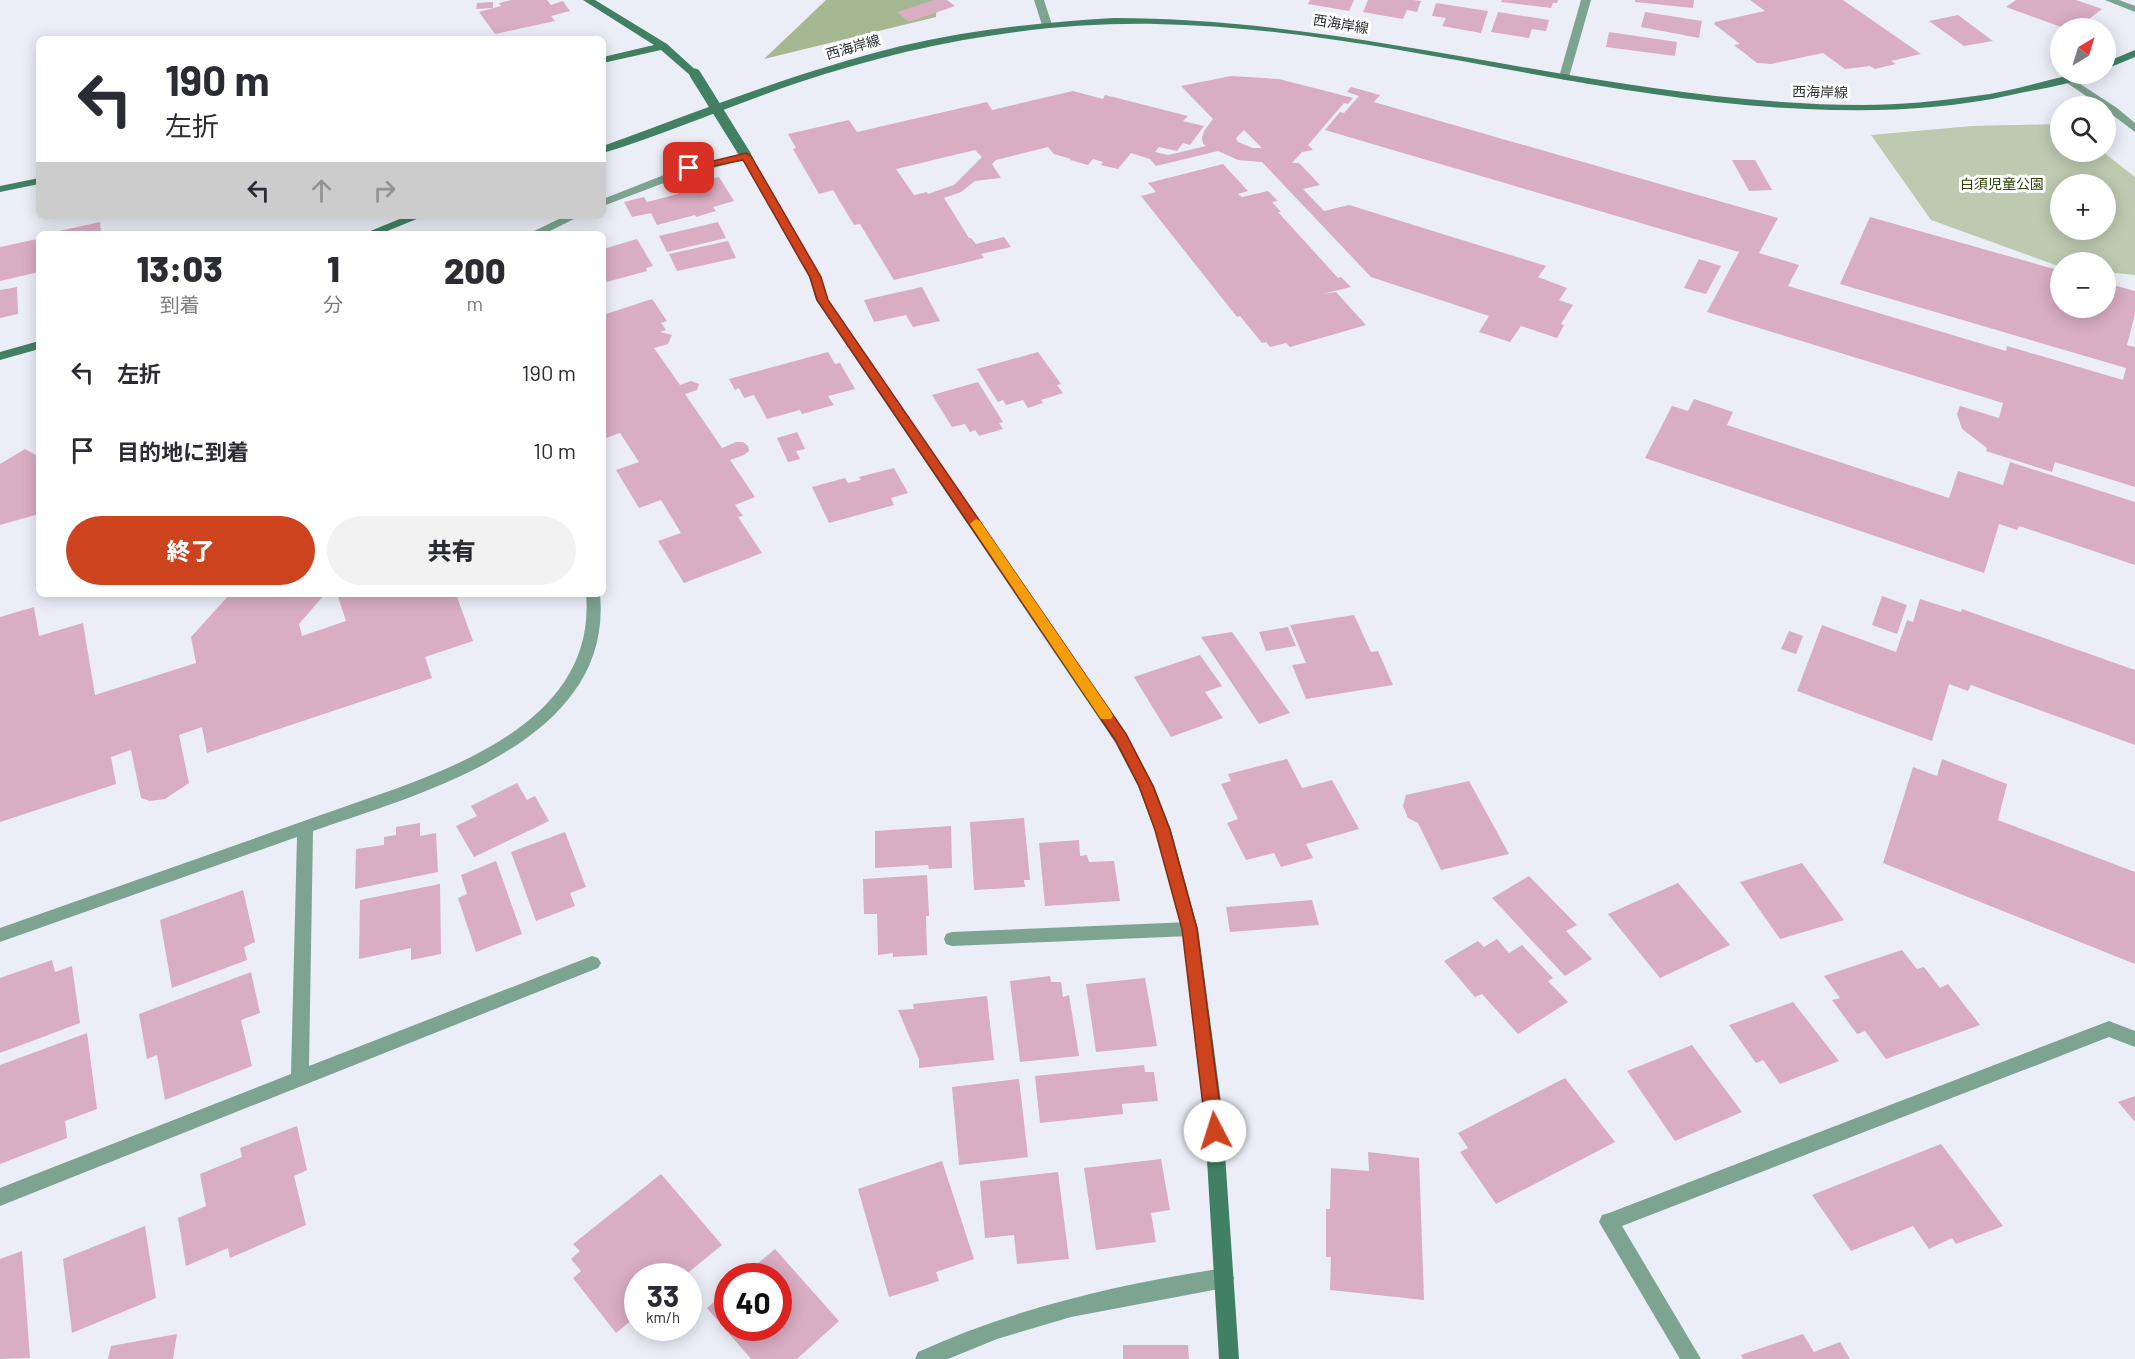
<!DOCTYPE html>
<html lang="ja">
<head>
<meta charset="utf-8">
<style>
	body { margin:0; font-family:Barlow,"Noto Sans JP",sans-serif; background:#f2f2f3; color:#2b2b33; height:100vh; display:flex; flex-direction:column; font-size:22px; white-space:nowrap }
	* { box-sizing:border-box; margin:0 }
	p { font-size:20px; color:#7c7c81 }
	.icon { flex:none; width:33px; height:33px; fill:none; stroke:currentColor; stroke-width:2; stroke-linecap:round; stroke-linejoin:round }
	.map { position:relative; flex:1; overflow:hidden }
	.details { position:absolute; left:36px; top:231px; width:570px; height:366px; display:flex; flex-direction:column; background:#fff; border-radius:9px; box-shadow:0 3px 15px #0003 }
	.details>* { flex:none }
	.hud { position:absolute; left:36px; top:36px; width:570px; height:183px; border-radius:9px; box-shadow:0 3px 15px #0003; background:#fff; color:#2b2b33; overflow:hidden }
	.needle { width:39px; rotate:38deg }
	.tools { position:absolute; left:2050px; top:18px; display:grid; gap:12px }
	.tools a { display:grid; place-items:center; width:66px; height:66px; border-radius:50%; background:#fff; box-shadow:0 3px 15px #0003; font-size:30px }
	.speed { position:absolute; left:624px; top:1263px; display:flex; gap:12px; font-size:30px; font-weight:700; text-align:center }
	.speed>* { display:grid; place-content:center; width:78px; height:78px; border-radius:50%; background:#fff; box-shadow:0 3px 15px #0003; line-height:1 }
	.speed small { font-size:15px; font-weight:400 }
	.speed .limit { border:9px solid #d22; background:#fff; color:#111 }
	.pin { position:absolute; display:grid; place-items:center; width:51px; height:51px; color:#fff; margin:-26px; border-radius:12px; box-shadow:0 3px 9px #0006 }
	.me { position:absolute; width:66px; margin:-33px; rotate:355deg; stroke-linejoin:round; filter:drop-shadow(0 0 4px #0008) }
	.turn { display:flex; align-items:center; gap:21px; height:126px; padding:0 30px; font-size:27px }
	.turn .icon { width:78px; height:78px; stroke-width:2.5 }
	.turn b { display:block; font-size:42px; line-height:51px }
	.lanes { display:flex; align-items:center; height:57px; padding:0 30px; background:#0003; justify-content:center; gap:30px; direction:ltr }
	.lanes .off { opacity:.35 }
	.eta { display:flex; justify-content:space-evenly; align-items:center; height:102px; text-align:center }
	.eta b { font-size:36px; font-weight:800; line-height:42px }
	.button { display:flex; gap:12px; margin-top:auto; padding:12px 30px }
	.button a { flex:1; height:69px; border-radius:36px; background:#cd431e; color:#fff; font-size:24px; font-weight:800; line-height:69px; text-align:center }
	.button a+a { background:#f2f2f3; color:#2b2b33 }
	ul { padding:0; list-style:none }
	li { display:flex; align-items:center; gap:18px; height:78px; padding:0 30px }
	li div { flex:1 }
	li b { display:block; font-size:22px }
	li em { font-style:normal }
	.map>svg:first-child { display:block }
	.green { fill:#bdcab0; fill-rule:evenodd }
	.forest { fill:#a6b891 }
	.building { fill:#d9adc2; fill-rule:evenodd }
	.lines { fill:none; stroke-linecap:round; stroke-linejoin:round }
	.street { fill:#7ca490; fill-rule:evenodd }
	.secondary { fill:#418063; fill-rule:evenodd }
	.secondary-bridge { stroke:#418063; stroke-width:11 }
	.route { fill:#cd431e; stroke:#852c14; stroke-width:1.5 }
	.slow { fill:#f59e0b }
	.labels { text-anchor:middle; stroke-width:6; stroke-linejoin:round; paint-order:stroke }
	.far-street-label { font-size:14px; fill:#2f3033; stroke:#fff }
	.far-park-label { font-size:14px; fill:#2d4204; stroke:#fff }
</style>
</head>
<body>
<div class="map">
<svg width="2135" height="1359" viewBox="0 0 2135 1359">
	<rect width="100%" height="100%" fill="#eceef7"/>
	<path class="green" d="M2061,124v28h42l32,25v98l-29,-3v-10h-45v5l-130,-47 -60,-85 101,-9zM2061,184h45v46h-45z"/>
	<path class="forest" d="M826,0h111l-1,17 -172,42z"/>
	<g class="building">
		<path d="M511,0h36l4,5 12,-4 7,10 -19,5 4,5 -60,13 -16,-22 22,-6 -2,-3z"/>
		<path d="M934,0h13l8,6 -46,16 -12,-10z"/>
		<path d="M1310,0h44l-5,11 -41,-7z"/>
		<path d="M1368,0h45l8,1 -4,11 -10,-2 -4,9 -40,-7z"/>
		<path d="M1502,0h56l-1,3h-4l-2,5 -50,-6z"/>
		<path d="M1635,0h59l-1,8 -58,-6z"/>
		<path d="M1750,0h93l78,54 -30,7 5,3 -21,5 -5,-3 -25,3 -22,-16 -52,11 -14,-1 -23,-18 6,-1 -26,-20 1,-2 50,-11z"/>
		<path d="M2016,0h60l26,9 -25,19h-13l-58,-21z"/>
		<path d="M493,2v6l-17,1 1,-6z"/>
		<path d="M1436,3l52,8 -7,22 -39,-7 4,-8 -14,-2z"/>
		<path d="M1498,12l51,8 -3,11 -14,-2 -3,9 -38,-6z"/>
		<path d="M1645,12l57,9 -3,17 -58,-11z"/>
		<path d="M1958,15l35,26 -29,5 -35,-25z"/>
		<path d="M1609,32l68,10 -2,14 -69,-9z"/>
		<path d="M1231,76l48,3 74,19 -5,6 -4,-1 -36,42 5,5 -11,2 -10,11h7l21,22 -17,4 21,22 25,-6 197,61 -8,11 29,11 -8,12 14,5 -12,19 3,1 -7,13 -36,-12 -11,16 -31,-10 10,-16 -118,-39 -109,-115 -24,-2 -20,-9 -62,15 -6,-7 -19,-6 -13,16 -17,-4 2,-3 -10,-3 -5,6 -18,-5 1,-1 -17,-5 -6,-7 -52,13 -4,4 9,14 -26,3 -14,11 -17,6 25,40h2l5,6 28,-7 7,10 -30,7 3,4 -90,22 -34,-56 -6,1 -21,-35 -14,4 -26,-45 3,-1 -8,-14 61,-14 8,12 130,-30 5,8 81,-19 30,8 2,-4 83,21 -5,5 21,5 -14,19 -7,-2 -6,8 -18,-4 -4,5 13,3 38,-9 -3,-2 -1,-6 2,-7 9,-12 -32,-33zM1244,130l18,18h-9l-15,-6 -2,-4zM975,150l7,7 -28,28 -26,9 -1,-2 -13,3 -18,-26z"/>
		<path d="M1351,87l29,8 -6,7 404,116 -19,35 40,12 -11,21 218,65 1,-5 116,34 3,-12 -286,-84 30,-67 191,54v37h45v-25l29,8v23l-8,31 8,2v140l-80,-25 -3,10 -66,-21 1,-3 -25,-19 -5,-15 3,-8 39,12 4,-15 -296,-91 32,-60 -414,-122 15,-18 4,1 15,-17 -12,-4z"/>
		<path d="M1732,160h23l17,30 -23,1z"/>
		<path d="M1223,164l25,27 -10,3 4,3 26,-6 10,10 -6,1 9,10h-3l60,66 3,-1 10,10 -29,7 14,-2 30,33 -76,22 -4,-4 -16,4 -4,-5 -4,1 -22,-27 -3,1 -96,-121 15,-4 -8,-9z"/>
		<path d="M719,177l15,24 -21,6 3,4 -20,6 -1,-2 -38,10 -6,-12 -19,4 -8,-15 20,-5 3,5 31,-8 -3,-6z"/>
		<path d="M100,222l1,12h-51v-1z"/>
		<path d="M718,222l8,16 -59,14 -8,-16z"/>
		<path d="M37,239l2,33 -39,9v-34z"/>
		<path d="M637,239l16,27 -7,2 1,3 -44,12v-34z"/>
		<path d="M728,241l8,17 -59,13 -8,-17z"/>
		<path d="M1699,259l22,7 -15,28 -22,-6z"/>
		<path d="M17,287l1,27 -18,4v-28z"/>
		<path d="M922,287l18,34 -27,6 -7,-12 -32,7 -10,-22z"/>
		<path d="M652,299l15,22 -6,2 5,7 -6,2 12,3 -4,9 -14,4 26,37 11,-4 8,3 -2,6 -12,4 37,54 14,-6h7l5,4 1,5 -5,4 -14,5 25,37 -20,8 8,11 -5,1 24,36 -78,30 -26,-42 23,-8 -20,-33 -22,8 -23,-38 23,-8 -19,-29 -17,6v-124z"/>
		<path d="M828,352l7,12 5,-1 15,26 -27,7 6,9 -32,9 -2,-4 -33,9 -13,-24 -10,3 -5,-10 -4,2 -6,-11z"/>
		<path d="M1038,352l23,32 -4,1 6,8 -22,7 2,3 -15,5 -5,-8 -17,5 -3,-5 -5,2 -21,-33z"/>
		<path d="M978,382l25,40 -4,1 4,6 -24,7 -4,-6 -5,2 -5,-8 -13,3 -20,-32z"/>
		<path d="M1694,399l39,13 -6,13 222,73 9,-27 45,14 7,-23 125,40v63l-116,-39 -2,4 -18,-6 -15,49 -339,-115 27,-52 16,5z"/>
		<path d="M797,432l8,17 -9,2 4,8 -12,3 -11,-24z"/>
		<path d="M25,449l14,8v57l-39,11v-61z"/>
		<path d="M894,468l14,25 -17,5 3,7 -65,18 -17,-36 33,-9 3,5 13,-3 -2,-3z"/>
		<path d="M230,594h95l-26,30 3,12 44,-15 -9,-27h119l17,47 -48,16 7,21 -225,75 -5,-26 -23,8 10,48 -24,16 -15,2 -9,-3 -10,-48 -20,7 5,27 -116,38v-205l34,-10 5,29 44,-13 12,72 101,-32 -5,-26z"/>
		<path d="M1882,596l25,9 -10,29 -25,-9z"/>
		<path d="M1920,599l41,13 1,-3 173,61v75l-164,-60 -3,6 -19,-7 -17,57 -135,-50 25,-66 74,27 11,-32 6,2z"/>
		<path d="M1354,615l17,37 7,-1 15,34 -87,14 -14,-34 14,-2 -16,-38z"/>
		<path d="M1288,627l8,19 -30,5 -7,-19z"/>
		<path d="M1789,631l14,5 -7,18 -15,-5z"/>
		<path d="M1232,632l58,81 -31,11 -58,-87z"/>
		<path d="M1200,655l22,31 -17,6 18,26 -52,19 -37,-60z"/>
		<path d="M1287,759l15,29 30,-8 27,49 -53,15 7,14 -32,9 -7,-14 -28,7 -19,-37 11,-4 -17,-35 10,-3 -3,-7z"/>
		<path d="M1942,759l65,25 -9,36 137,52v92l-252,-101 30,-96 24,9z"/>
		<path d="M1469,781l40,73 -68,16 -23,-47 -10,-5 -5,-12 3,-11z"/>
		<path d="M517,783l10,17 8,-4 14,25 -75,36 -18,-31 21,-10 -6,-10z"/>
		<path d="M1024,818l6,62h-6l1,7 -51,3 -4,-68z"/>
		<path d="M420,823v13l16,-3 2,39 -83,17 1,-40 28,-4v-8l12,-2v-8z"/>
		<path d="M951,826l1,42 -23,1 -1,-4 -53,3v-37z"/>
		<path d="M565,832l21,55 -16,6 5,13 -39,15 -25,-69z"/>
		<path d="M1079,840l1,16 7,-1 2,7 25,-1 6,40 -75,5 -6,-63z"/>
		<path d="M496,861l26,73 -46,18 -18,-54 9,-4 -6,-19z"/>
		<path d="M1802,863l42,57 -64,19 -40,-57z"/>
		<path d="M927,875l2,41h-3l1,39 -34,2v-4l-15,2 -1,-41h-13l-1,-35z"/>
		<path d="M1529,876l48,49 -11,6 26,28 -27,17 -73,-78z"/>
		<path d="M1678,883l52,62 -70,33 -52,-64z"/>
		<path d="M440,884l1,70 -30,6v-12l-52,11 1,-59z"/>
		<path d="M243,890l12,52 -11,5 3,13 -75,28 -12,-68z"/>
		<path d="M1312,900l7,25 -89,7 -4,-25z"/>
		<path d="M1497,939l12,14 13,-8 31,33 -5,3 20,21 -50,32 -36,-40 -7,3 -31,-36 34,-20 6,6z"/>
		<path d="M1902,950l15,19 7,-2 16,21 8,-4 32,41 -94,34 -21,-28 -8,3 -25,-34 8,-2 -16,-22z"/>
		<path d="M52,960l3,12 17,-6 8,57 -80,30v-75z"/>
		<path d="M251,972l9,41 -19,7 11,46 -87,34 -8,-45 -10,4 -8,-45z"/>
		<path d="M1050,976l1,6h10l2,15 6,-2 10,61 -59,6 -10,-81z"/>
		<path d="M1145,978l12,68 -61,6 -10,-68z"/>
		<path d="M987,996l7,64 -75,8v-9l-21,-49 16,-1 -1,-5z"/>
		<path d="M1793,1002l46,59 -59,23 -17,-24 -7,3 -27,-38z"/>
		<path d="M87,1033l10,76 -32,12 2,17 -67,26v-99z"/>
		<path d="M1692,1045l50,67 -67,29 -48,-70z"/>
		<path d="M1144,1065l1,7h9l4,29 -36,3 1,10 -83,9 -5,-47z"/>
		<path d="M1565,1078l50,64 -119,62 -36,-52 8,-4 -10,-15z"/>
		<path d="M1019,1079l9,78 -69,8 -7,-78z"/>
		<path d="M2135,1096v26l-17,-20z"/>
		<path d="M297,1126l10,44 -13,6 12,49 -76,33 -2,-10 -42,18 -8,-48 28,-12 -6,-32 42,-17 -2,-9z"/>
		<path d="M1941,1144l62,82 -47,18 -4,-6 -23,11 -16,-23 -62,25 -39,-56z"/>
		<path d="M1368,1152l51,6 5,142 -94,-10 1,-33h-5v-48h4l1,-41 38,3z"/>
		<path d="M1161,1159l9,51 -19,3 5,29 -60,8 -12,-82z"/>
		<path d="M942,1161l32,98 -38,13 3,9 -50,16 -31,-108z"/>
		<path d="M1058,1172l11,87 -52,5 -3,-29 -29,3 -5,-57z"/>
		<path d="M661,1174l61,71 -38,31h-46v39l-22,18 -43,-55 8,-7 -10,-12 9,-8 -7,-7z"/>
		<path d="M145,1226l11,72 -84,35 -9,-74z"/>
		<path d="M775,1249l64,72 -42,38h-46l-44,-51 21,-18v38h50v-52h-35z"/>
		<path d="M22,1251l8,107 -30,1v-100z"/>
		<path d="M177,1334l-4,25h-65l3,-13z"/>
		<path d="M1803,1334l11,18 26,-10 10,17h-107l-2,-4z"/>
		<path d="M1123,1345h65l1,14h-66z"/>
	</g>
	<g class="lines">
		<g class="street">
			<path d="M1034,0h10l8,25 -1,2 -9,-2z"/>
			<path d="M1581,0h10l-22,77 -5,3 -5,-3z"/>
			<path d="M2105,0h14l16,6v6z"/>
			<path d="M2068,76l49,32 18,15v9l-29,-22v-4h-5l-37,-25 -1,-2z"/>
			<path d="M746,153l5,3 -1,2 -73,20 -74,28v-7l66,-26z"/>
			<path d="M565,216h15l-36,18h-16z"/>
			<path d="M586,594h14c14,149 -179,199 -287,237l-4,235 283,-110 6,2 3,5 -3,5 -598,238v-18l291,-114 6,-237 -297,105v-14l395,-139c88,-32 201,-83 191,-195z"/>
			<path d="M1190,922l6,2 2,5 -2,5 -6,2 -238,10 -6,-2 -2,-5 2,-5 6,-2z"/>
			<path d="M2109,1021l26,10v16l-26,-10 -487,189 79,133h-21l-81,-137 3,-7 7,-2z"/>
			<path d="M1224,1268l7,3 3,7 -3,7 -7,3 -153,29 -74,22 -49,20h-33l3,-7c100,-45 198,-67 306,-84z"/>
		</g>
		<g class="secondary">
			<path d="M583,0h12l72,44 33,30 -9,2 -30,-26 -58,13v-6l51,-12z"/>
			<path d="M1114,18c253,0 496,86 749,87 35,0 77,-4 112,-9 33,-4 67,-15 100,-22h16c-22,12 -55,15 -80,21 -67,15 -137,17 -205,14 -219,-9 -431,-81 -650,-85 -122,-2 -243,20 -359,59 -65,22 -129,50 -194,70v-7c99,-36 196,-75 298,-100 70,-16 141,-24 213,-28z"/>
			<path d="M2135,50v7l-29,12v-7z"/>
			<path d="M746,153l5,3 70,121 7,23 298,434 28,52 17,44 27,99 24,181 17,249h-20l-15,-249 -22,-181 -27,-99 -17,-44 -23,-44 -299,-442 -7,-23 -68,-121z"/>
			<path d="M39,178v6l-39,8v-6z"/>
			<path d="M407,216h17l-44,18h-17z"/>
			<path d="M39,341v8l-39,11v-8z"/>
		</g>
		<path class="secondary-bridge" d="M695,74l51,82"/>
	</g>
	<path class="route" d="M746,153l5,3 70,121 7,23 298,434 27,52 17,44 27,99 26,202 -2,6 -6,2 -6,-2 -3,-6 -24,-202 -27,-99 -16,-44 -23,-45 -299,-441 -7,-23 -67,-117 -54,11 -5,-3z"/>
	<path class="slow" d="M976,519l4,2 131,191 2,4 -2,3h-10l-129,-192 -2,-3z"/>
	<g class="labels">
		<g class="far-street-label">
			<text transform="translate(1341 24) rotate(9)" y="5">西海岸線</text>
			<text transform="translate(853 47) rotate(-16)" y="5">西海岸線</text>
			<text transform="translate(1820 92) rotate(1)" y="5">西海岸線</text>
		</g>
		<g class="far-park-label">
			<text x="2002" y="189">白須児童公園</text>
		</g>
	</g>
</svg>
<div class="tools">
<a><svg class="needle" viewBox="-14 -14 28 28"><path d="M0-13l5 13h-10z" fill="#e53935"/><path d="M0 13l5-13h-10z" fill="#7c7c81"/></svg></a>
<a><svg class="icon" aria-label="search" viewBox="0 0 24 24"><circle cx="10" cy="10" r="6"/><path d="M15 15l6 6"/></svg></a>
<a>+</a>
<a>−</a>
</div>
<div class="speed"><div>33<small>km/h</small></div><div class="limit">40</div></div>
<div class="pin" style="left:689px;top:168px;background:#d93025"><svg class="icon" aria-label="arrive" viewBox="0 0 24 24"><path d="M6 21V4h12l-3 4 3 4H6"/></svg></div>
<svg class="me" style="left:1215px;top:1131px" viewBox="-20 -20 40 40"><circle r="19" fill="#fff"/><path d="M0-13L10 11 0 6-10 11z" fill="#cd431e"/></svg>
<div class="hud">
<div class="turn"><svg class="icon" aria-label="left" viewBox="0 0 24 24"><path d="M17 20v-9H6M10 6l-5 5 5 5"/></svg><div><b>190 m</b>左折</div></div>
<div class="lanes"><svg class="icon" aria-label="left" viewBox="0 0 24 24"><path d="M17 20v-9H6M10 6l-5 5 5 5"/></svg><svg class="icon off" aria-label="ahead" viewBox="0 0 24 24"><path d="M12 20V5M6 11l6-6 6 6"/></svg><svg class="icon off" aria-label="right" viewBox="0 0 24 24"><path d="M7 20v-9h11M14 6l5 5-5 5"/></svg></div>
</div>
<section class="details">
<div class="eta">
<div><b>13:03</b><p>到着</p></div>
<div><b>1</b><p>分</p></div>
<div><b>200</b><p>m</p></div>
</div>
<ul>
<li><svg class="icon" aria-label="left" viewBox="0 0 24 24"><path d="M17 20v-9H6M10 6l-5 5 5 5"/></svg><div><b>左折</b></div><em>190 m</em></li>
<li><svg class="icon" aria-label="arrive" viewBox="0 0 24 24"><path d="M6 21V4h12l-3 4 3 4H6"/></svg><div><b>目的地に到着</b></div><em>10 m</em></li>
</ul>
<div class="button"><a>終了</a><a>共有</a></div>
</section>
</div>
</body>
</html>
